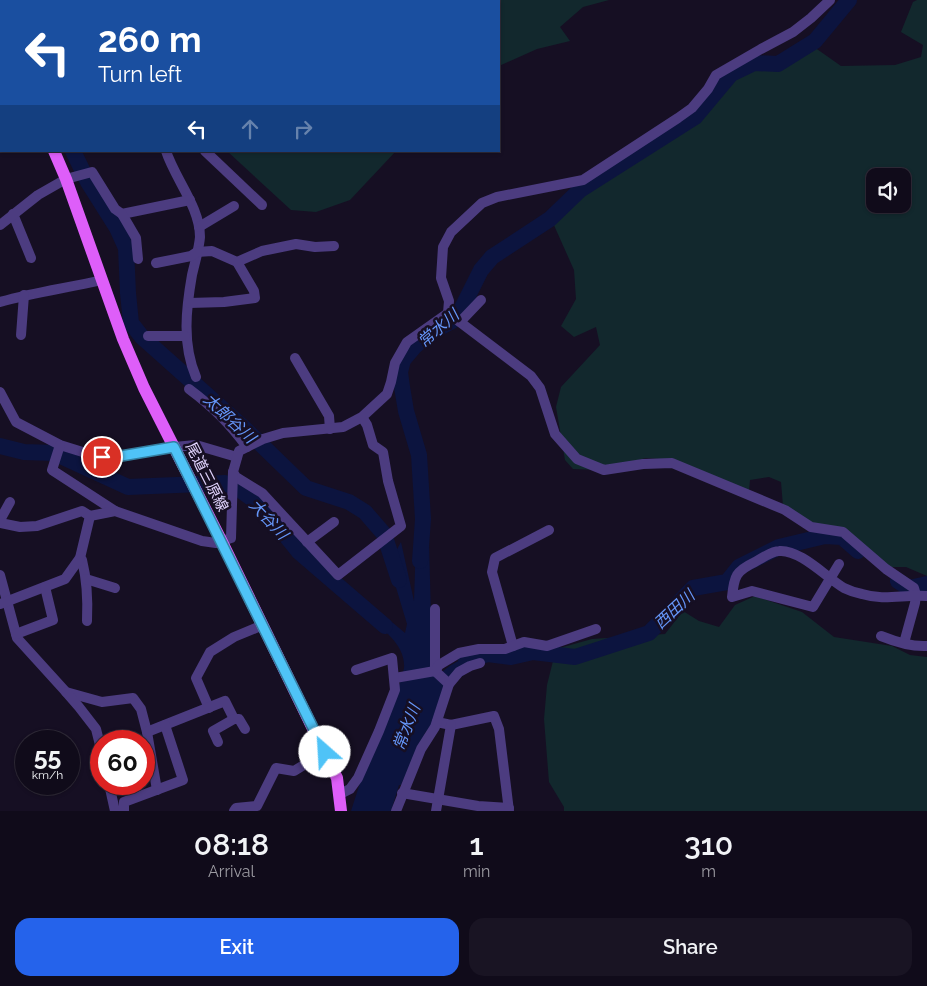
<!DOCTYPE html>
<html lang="en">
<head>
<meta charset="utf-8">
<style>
	body { margin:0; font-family:Raleway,"Noto Sans JP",sans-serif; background:#191423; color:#f1f3f6; height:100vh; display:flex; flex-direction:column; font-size:19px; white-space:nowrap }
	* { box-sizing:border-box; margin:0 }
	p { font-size:16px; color:#9c9ba2 }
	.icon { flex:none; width:28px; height:28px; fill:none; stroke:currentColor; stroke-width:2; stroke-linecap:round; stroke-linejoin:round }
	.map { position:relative; height:811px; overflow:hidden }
	.sheet { display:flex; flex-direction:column; background:#100b1a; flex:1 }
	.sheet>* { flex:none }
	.banner { position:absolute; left:0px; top:0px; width:500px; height:152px; box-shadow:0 1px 4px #0004,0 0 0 1px #302b39; background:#1a4fa0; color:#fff; overflow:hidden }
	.tools { position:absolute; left:866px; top:168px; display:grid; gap:10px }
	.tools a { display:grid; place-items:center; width:45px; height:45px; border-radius:10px; background:#100b1a; box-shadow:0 1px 4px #0004,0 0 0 1px #302b39; font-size:25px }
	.speed { position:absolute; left:15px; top:730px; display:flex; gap:10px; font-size:25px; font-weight:700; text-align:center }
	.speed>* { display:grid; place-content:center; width:65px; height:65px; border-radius:50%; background:#100b1a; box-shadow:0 1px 4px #0004,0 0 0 1px #302b39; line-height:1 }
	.speed small { font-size:12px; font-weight:400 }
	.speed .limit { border:8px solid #d22; background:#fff; color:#111 }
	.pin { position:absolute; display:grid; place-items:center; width:42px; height:42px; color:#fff; margin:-21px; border:2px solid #fff; border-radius:50%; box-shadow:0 1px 5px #0007 }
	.me { position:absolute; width:55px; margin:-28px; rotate:334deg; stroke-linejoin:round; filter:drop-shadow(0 0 4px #0008) }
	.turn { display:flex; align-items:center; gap:18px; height:105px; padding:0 15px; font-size:22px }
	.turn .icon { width:65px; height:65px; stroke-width:2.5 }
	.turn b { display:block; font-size:35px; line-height:42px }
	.lanes { display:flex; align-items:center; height:48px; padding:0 15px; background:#0003; justify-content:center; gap:25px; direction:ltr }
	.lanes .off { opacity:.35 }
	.eta { display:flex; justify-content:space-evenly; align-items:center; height:85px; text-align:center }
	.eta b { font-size:30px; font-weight:600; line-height:35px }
	.button { display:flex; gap:10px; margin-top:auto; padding:10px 15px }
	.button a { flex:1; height:58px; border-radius:15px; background:#2563eb; color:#fff; font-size:20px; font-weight:600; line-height:58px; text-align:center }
	.button a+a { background:#191423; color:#f1f3f6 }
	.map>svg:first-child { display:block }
	.green { fill:#12282d; fill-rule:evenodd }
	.water { fill:#0c143f }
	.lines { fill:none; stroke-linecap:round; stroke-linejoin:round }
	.river { stroke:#0c143f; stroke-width:16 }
	.minor { stroke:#4c3c80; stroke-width:10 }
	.major { stroke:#de5ef9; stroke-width:12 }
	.route-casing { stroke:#337fa1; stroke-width:12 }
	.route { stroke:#4fc3f7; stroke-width:9 }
	.labels { text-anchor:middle; stroke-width:5; stroke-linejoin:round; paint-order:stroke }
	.street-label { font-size:15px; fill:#e0d3fd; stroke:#160f23 }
	.water-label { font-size:16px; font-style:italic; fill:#6596f9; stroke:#160f23 }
</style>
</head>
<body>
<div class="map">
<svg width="927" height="811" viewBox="0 0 927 811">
	<rect width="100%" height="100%" fill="#160f23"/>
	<g class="green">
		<path d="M157,0h452l-26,7 -23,20 10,14 -33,8 -38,17v-65h-342z"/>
		<path d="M917,0h10v576l-21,-9h-18l-43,-36 -30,-7 -32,-18 -2,-24 -12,-5 -19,3 -1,11 -74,-31 -29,-2 -47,12 -26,-1 -8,-9 -9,-53 5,-20 39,-42 -4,-18 -22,10 -13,-11 15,-27 -2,-29 -21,-47 30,-29 115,-73 36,-42 21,-11 25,1 34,-22 27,19 54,-1 26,-8 2,-12 -22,-13 12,-30zM875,176h27v28h-27z"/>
		<path d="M227,151h169l-46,49 -34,12 -25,-2z"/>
		<path d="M755,596l47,16 32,25 58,9 18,9 17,2v154h-363v-4l-15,-25 -5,-63 3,-34 9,-36 36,-10 73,-5 18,-23 16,10 20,6 16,-22z"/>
	</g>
	<path class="water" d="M416,540l13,2 3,112 4,23c18,-16 28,-20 52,-25l-5,8 -41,32 -10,32 -7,9 -24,52h-2l-8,26h-40l9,-28 40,-100c1,-5 3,-10 4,-15 2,-23 -22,-39 -36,-52l5,-10 32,27 2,-9 -18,-60 12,-22 13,59z"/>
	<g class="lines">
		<g class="river">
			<path d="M41,0l1,1"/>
			<path d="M73,151l15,31 29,46 9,20 2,45 3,30 11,14 102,91 62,60 43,14 16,10 19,22 15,46"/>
			<path d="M0,446l24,6 30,1 74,34 97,-4 15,7 21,15 38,47 86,74"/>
			<path d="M420,561l3,-42 -4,-64 -13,-44 -4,-24 -2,-15 3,-12 11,-13 16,-14 22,-12 7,-7 22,-44 11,-13 58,-38 30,-29 115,-73 36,-43 23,-11 24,1 37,-23 34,-41"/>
			<path d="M898,581l11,7 18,-4"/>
			<path d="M466,660l22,-6 23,3 22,-5 42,5 74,-24 44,-45 34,-6 12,-15 40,-20 46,-11 17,1 16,14"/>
		</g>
		<g class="minor">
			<path d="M34,0v1"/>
			<path d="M107,0v1"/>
			<path d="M151,1v-1"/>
			<path d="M0,33l1,1"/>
			<path d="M166,151c9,28 34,56 34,86 -1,12 -5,25 -8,38 -6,34 -10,69 4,102"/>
			<path d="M205,151l57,54"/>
			<path d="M13,214l18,44"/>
			<path d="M122,214l68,-14"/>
			<path d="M0,225l38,-30 28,-16 26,-7 23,37 7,5 14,24 2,21"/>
			<path d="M199,227l35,-21"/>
			<path d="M237,262l25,-11 34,-7 19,3 19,-1"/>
			<path d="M156,263l35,-7 6,-4 15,-1 25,11 17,29 1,7 -31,4 -35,1"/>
			<path d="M0,302c34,-10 68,-14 102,-22"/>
			<path d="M448,313l83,63 9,12 15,46 22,25 27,11 39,-6 29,-1 113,47 26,17 32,5 43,37 28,19 2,7 -1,8 -11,40"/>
			<path d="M460,322l21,-22"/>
			<path d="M21,335l3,-40"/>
			<path d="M148,336h37"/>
			<path d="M295,358l34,58 1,13"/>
			<path d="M189,389c24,18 40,34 58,58"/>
			<path d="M0,392l16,30 44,23 29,9 13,3 19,-1 53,-9 22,-2 41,12"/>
			<path d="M362,417l5,8 6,20 10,7 5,29 13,45 -63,49 -76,-82 -26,-16 -3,-5 6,-21 24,-12 20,-6 60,-6 19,-10 25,-23 4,-12 4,-19 12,-21 41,-29 1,-12 -8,-23 2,-31 8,-15 31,-29 15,-6 86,-17 95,-62 14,-10 16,-19 8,-14 45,-26 32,-17 18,-14 19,-18"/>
			<path d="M60,445l-8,25 63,41"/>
			<path d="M0,520l10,-18"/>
			<path d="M0,523l20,4 17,-1 45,-15 8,5"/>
			<path d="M307,542l27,-20"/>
			<path d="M80,558l2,2c5,20 6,40 5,61"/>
			<path d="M839,564l-26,43 -61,-16 -20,6c2,-21 4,-26 23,-35 7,-4 17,-11 24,-11 21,-2 48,27 65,37 6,3 13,5 18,6 22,7 43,0 65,2"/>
			<path d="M0,575l17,63 49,54 36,10 31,-4 8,11 6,23 10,58"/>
			<path d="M86,579l29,9"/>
			<path d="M0,604l65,-25 15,-21 10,-42 25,-5 87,30 14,2 15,-5 2,-66"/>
			<path d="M435,609v62l14,13"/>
			<path d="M16,634l37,-14 -8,-33"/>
			<path d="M881,636c15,6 30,11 46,10"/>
			<path d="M513,646l-21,-74 3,-14 54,-28"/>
			<path d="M395,678l40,-7 4,-6 20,-12 20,-4h26l19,-7 23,4 49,-17"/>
			<path d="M66,692l13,15 17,22 5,20"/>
			<path d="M209,708l-13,-30 14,-26 24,-15 29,-12"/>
			<path d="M437,722l14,3 43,-9 5,13 10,82"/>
			<path d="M147,732l78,-31 9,18"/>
			<path d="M218,742l-5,-11 21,-12h5l6,10"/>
			<path d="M109,784l6,27"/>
			<path d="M402,793l76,13 31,2"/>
			<path d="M340,794l10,-5 8,-11 21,-47 16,-41 -3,-32 -36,12"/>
			<path d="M124,811v-9l59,-22 -18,-55"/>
			<path d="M234,811l2,-3 21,-2 19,-38 18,3 31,-19"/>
			<path d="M396,811l25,-62 14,-22 14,-43 10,-12 11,-6 10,-3"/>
			<path d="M436,811l15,-86"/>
		</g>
		<g class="major">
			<path d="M0,54l1,2"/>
			<path d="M54,151l12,28 57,160 21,49 78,154 115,236 4,33"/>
		</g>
	</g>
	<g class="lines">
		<g class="route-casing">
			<path id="route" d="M102,457l19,-1 53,-9 151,305"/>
		</g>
		<use href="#route" class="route"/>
	</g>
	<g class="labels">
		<g class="street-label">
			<text transform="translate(207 477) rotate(63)" y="5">尾道三原線</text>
		</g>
		<g class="water-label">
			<text transform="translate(438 328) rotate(-41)" y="6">常水川</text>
			<text transform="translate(230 418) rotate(43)" y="6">太郎谷川</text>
			<text transform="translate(269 519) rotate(47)" y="6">大谷川</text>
			<text transform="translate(674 609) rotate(-43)" y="6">西田川</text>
			<text transform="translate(406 727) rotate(-69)" y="6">常水川</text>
		</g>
	</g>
</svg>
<div class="tools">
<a><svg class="icon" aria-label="sound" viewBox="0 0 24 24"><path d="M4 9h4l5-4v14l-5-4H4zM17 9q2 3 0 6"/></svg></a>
</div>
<div class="speed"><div>55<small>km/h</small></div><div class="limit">60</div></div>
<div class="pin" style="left:102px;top:457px;background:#d93025"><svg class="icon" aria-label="arrive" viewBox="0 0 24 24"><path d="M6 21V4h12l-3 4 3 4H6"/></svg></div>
<svg class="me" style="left:325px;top:752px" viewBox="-20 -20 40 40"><circle r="19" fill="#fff"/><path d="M0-13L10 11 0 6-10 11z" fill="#4fc3f7"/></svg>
<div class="banner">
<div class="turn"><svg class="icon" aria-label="left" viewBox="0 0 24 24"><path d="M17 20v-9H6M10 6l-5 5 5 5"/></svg><div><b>260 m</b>Turn left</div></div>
<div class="lanes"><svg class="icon" aria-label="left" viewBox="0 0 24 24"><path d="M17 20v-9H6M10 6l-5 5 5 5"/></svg><svg class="icon off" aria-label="ahead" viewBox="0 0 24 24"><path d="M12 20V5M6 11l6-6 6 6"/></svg><svg class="icon off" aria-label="right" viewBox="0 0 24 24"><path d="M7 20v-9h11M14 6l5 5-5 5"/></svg></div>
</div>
</div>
<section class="sheet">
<div class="eta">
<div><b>08:18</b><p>Arrival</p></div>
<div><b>1</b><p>min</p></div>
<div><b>310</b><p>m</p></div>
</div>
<div class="button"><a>Exit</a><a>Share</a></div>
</section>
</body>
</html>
